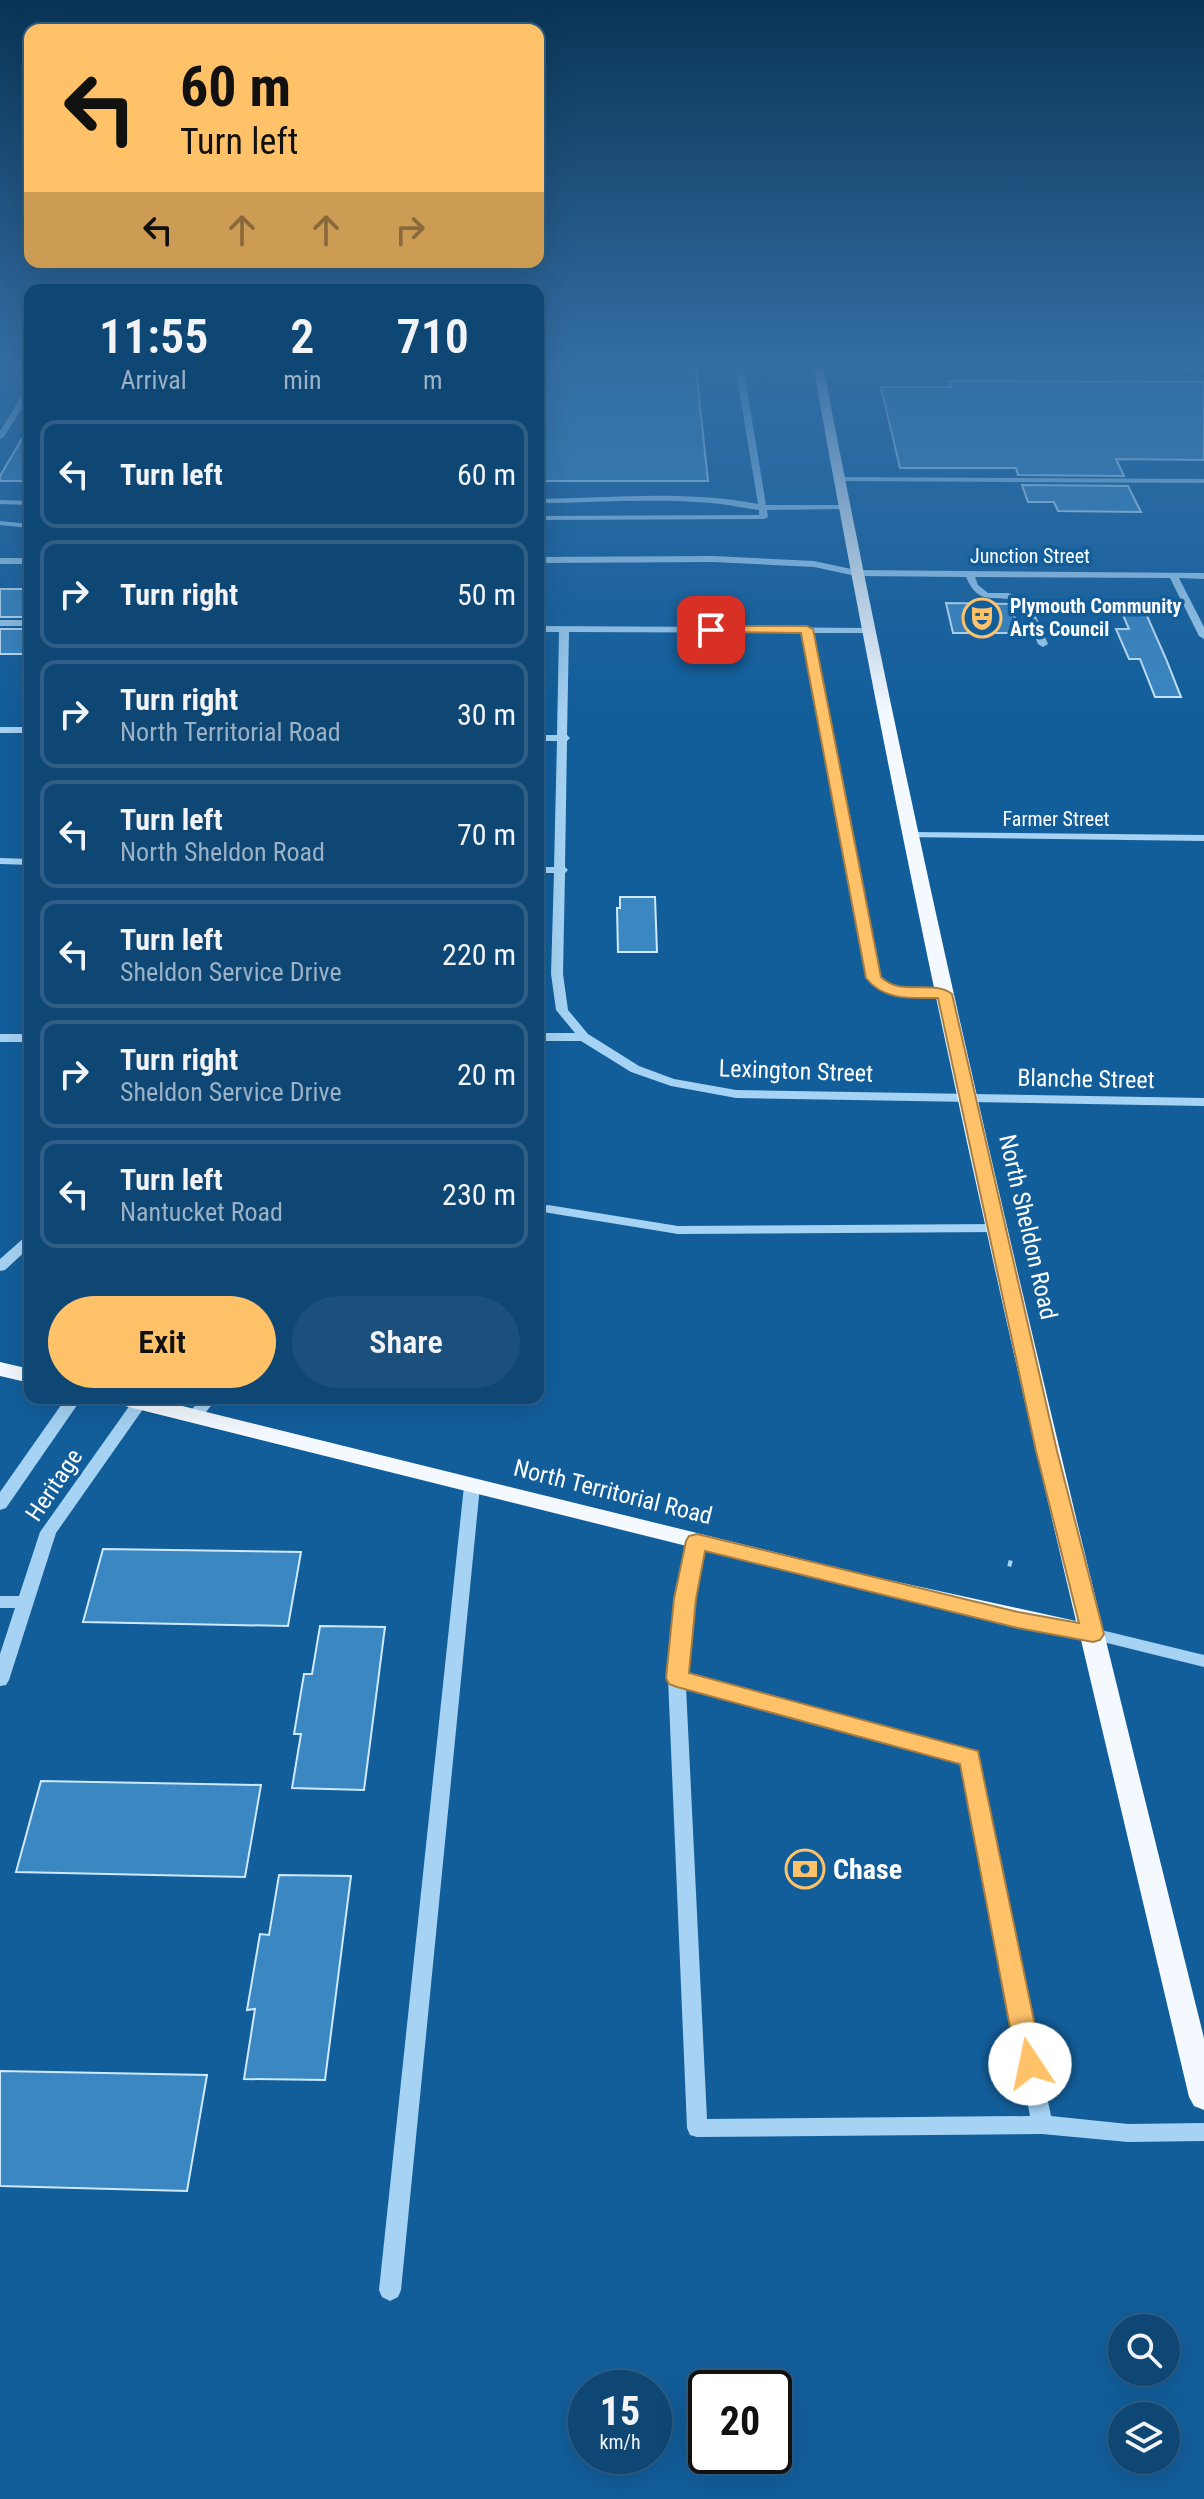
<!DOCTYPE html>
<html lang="en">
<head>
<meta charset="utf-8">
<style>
	body { margin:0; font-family:"Roboto Condensed",sans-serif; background:#1c507c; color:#f1f3f6; height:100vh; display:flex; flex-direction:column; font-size:30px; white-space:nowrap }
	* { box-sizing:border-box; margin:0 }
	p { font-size:26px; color:#9bb1c5 }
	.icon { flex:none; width:44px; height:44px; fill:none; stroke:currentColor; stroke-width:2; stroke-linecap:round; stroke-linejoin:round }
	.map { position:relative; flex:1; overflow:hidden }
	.panel { position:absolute; left:24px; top:284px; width:520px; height:1120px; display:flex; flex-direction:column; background:#0e4674; border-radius:16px; box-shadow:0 8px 32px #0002,0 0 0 2px #2e5e86 }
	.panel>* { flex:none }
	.guide { position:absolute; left:24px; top:24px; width:520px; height:244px; border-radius:16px; box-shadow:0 8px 32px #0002,0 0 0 2px #2e5e86; background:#ffc269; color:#111; overflow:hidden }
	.fabs { position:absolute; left:1108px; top:2314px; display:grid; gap:16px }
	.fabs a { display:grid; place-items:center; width:72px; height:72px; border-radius:50%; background:#0e4674; box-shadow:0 8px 32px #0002,0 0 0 2px #2e5e86; font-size:40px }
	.speed { position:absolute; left:568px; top:2370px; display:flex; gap:16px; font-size:40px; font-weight:700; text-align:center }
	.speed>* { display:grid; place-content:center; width:104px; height:104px; border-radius:50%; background:#0e4674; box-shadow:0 8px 32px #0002,0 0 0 2px #2e5e86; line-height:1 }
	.speed small { font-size:20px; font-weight:400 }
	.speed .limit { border:4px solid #111; border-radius:12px; background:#fff; color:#111 }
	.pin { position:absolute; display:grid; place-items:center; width:68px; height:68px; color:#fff; margin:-34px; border-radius:16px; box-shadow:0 4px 12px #0006 }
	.me { position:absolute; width:88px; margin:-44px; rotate:349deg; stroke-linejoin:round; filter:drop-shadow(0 0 6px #0008) }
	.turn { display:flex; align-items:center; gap:28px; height:168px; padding:0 24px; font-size:36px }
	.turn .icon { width:104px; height:104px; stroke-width:2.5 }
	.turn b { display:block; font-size:56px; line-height:68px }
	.lanes { display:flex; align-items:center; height:76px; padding:0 24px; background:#0003; justify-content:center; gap:40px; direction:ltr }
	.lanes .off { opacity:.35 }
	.eta { display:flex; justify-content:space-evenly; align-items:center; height:136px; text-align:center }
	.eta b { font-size:48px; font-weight:600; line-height:56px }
	.button { display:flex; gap:16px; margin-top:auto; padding:16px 24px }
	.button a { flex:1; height:92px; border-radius:48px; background:#ffc269; color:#111; font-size:32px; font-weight:600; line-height:92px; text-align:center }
	.button a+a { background:#1c507c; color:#f1f3f6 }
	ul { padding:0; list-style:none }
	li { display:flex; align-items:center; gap:24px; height:108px; margin:0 16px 12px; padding:0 8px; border:4px solid #2e5e86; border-radius:16px }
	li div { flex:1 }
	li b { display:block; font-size:30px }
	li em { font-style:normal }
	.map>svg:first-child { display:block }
	.building { fill:#3b87c2; stroke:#cee9fe; stroke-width:2 }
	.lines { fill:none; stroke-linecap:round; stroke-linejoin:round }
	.path { stroke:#a6d3f4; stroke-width:6; stroke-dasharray:5 7; stroke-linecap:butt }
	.minor { fill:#a6d3f4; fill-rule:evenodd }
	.major { fill:#f3f9ff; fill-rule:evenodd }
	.rail-casing { stroke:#fff; stroke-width:5 }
	.rail { stroke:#125e9b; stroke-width:3; stroke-dasharray:10; stroke-linecap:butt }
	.route { fill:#ffc269; stroke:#a67e44; stroke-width:2 }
	.labels { text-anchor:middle; stroke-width:7; stroke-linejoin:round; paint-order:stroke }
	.far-street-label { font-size:20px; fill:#fff; stroke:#125e9b }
	.far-poi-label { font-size:20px; font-weight:bold; fill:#fff; stroke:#125e9b; text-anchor:start }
	.street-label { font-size:24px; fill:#fff; stroke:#125e9b }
	.near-poi-label { font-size:28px; font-weight:bold; fill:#fff; stroke:#125e9b; text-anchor:start }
</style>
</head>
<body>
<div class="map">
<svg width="1204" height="2499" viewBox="0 0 1204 2499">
	<rect width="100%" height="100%" fill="#125e9b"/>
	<g class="building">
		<path d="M538,368h158l12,113h-170z"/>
		<path d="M949,381l255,1v78l-88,-1 8,17 -106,-1 -2,-7h-116l-19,-81h70z"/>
		<path d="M30,425v56h-30v-5z"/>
		<path d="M1022,485l106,1 13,26 -83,-1 -4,-9h-26z"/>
		<rect x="0" y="589" width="30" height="28"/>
		<path d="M1140,600l26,59 15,38h-26l-15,-38h-11l-13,-30h13l-9,-21z"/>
		<path d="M946,603l65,1 8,29h-66z"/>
		<rect x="0" y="629" width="30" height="25"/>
		<path d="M620,897h35l2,55h-39l-1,-44h3z"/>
		<path d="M103,1549l198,3 -13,74 -205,-4z"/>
		<path d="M320,1626l65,1 -21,163 -72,-2 9,-54h-7l10,-60h8z"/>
		<path d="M41,1781l220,4 -16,92 -229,-5z"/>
		<path d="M279,1875l72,1 -26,204 -81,-1 11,-70 -8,1 13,-76 9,1z"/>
		<path d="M0,2071l207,4 -20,116 -187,-5z"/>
	</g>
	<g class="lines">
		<path class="path" d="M1008,1563l4,1"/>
		<g class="minor">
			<path d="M587,365h41l-4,2h-33z"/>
			<path d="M735,365h8l23,140h80v4l-79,1 1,7 -4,2 -226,1v-4l221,-1v-5c-16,-2 -32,-6 -48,-7 -58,-5 -116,0 -173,0v-4c73,-1 148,-9 220,5z"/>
			<path d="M30,387v8l-26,42 -4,2v-8l26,-42z"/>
			<path d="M835,477l369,2v4l-366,-2h-3z"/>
			<path d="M0,500l30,1v4l-30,-1z"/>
			<path d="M0,521l30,3v4l-30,-3z"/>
			<path d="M714,556l100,5 42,9 348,3v6l-25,-1 25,49v12l-5,-3 -29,-58 -195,-1 3,8 10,8h20l21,7 19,44 -5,3 -5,-3 -16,-40c-25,-14 -41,7 -56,-27l-110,-1 -42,-9 -100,-5 -176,1v-6z"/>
			<rect x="0" y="558" width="30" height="6"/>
			<rect x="0" y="620" width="30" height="6"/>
			<path d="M538,626l332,2 2,2 -5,3h-55l68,344 19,12 45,1 6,4 -6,4c-27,-1 -57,3 -76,-20l-65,-345 -234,-1 -2,103 3,3 -3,3 -2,126 3,3 -3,3 -2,101 5,36 20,24 51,32 35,13 62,11 468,8v8l-468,-8 -65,-12 -40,-14 -50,-31h-43v-8h37l-19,-23 -5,-36 3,-101h-16v-6h16l3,-126h-19v-6h19l2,-103h-21z"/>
			<rect x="0" y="727" width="30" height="6"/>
			<path d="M909,832l295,3v6l-299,-4 -1,-2z"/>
			<path d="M0,858l30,1v6l-30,-1z"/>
			<rect x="0" y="1034" width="30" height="8"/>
			<path d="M548,1205l130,21 320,-2 7,4 -7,4 -320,2 -135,-22 -2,-3 2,-3z"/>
			<path d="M30,1236v11l-25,23 -5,1v-12l25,-22z"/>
			<path d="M66,1398h16l-76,110 -6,2v-18z"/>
			<path d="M135,1398h9l4,4 -92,131 -47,147 -3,5 -6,1v-32l15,-46h-15v-12h19l21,-64z"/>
			<path d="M201,1398h16l-18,23h-10l-3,-4z"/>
			<path d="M472,1481l6,1 2,4 -79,804 -3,7 -8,4 -8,-4 -3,-7 85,-804 2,-4z"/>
			<path d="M697,1535l6,2 2,4 -12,58 -7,75 290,79 75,363 77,8 76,-1v18l-76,1 -86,-8 -345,3 -7,-2 -3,-7 -19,-450 9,-79 12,-58 2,-4zM686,1687l276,76 68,353 -323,3z"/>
			<path d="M1093,1628l111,27v12l-117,-29 -3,-4 3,-4z"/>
		</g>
		<g class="major">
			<path d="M813,365h10c107,563 243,1118 381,1673v72l-10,-4 -5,-9 -108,-457 -206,-47 -754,-188 -8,-2 -3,-5h40l725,179 201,44c-99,-416 -188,-835 -263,-1256z"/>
			<path d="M0,1362l30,7v14l-30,-7z"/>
		</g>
		<g class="rail-casing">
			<path id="rail" d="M1132,365l72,3"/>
		</g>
		<use href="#rail" class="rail"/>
	</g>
	<linearGradient id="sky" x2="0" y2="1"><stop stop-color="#0a3455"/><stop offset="0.51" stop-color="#336ea4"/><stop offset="1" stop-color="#336ea4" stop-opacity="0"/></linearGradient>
	<rect width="1204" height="715" fill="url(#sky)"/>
	<path class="route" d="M711,626h96l6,3 68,348c20,20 52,2 71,17l105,457 47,183 -4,6 -7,2 -75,-14 -313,-77 -9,48 -7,74 289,78 65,313 -4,8 -9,3 -10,-3 -3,-8 -57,-300 -283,-77 -8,-3 -3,-6 8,-79 12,-58 3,-5 8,-2 321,78 61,11 -43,-172 -98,-453c-27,0 -54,3 -72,-20l-65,-345 -94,-1v-5z"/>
	<defs>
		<g id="theatre-ring" transform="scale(2)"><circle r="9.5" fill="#125e9b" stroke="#ffc269" stroke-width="1.5"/><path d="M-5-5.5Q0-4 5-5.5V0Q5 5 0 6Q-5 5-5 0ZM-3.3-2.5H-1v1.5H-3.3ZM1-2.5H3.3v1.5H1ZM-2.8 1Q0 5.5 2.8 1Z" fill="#ffc269"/></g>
		<g id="bank-ring" transform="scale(2)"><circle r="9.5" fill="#125e9b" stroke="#ffc269" stroke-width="1.5"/><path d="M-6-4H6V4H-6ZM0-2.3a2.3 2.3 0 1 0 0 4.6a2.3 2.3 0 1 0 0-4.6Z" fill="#ffc269"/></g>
	</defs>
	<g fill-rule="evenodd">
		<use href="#theatre-ring" x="982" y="618"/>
		<use href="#bank-ring" x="805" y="1869"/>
	</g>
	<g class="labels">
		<g class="far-street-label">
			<text x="1030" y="563">Junction Street</text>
			<text x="1056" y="826">Farmer Street</text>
		</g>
		<g class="far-poi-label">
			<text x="1010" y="613">Plymouth Community<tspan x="1010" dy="23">Arts Council</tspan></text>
		</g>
		<g class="street-label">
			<text transform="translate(796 1071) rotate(2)" y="8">Lexington Street</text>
			<text transform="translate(1086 1079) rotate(1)" y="8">Blanche Street</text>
			<text transform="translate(1028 1227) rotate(77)" y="8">North Sheldon Road</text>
			<text transform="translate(54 1485) rotate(-56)" y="8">Heritage</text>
			<text transform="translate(613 1492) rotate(14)" y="8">North Territorial Road</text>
		</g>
		<g class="near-poi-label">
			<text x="833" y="1879">Chase</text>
		</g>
	</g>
</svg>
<div class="fabs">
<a><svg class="icon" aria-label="search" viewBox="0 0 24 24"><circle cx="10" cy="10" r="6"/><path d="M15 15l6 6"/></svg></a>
<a><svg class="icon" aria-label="layers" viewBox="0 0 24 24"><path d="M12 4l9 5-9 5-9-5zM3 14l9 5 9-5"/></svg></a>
</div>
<div class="speed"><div>15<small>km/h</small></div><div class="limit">20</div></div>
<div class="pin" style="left:711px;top:630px;background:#d93025"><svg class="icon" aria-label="arrive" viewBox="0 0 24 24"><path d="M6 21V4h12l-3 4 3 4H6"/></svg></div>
<svg class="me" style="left:1030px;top:2064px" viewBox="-20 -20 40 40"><circle r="19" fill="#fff"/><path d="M0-13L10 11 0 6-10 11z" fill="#ffc269"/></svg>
<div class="guide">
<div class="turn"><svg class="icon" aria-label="left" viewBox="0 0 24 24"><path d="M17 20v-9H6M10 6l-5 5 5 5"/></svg><div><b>60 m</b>Turn left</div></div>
<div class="lanes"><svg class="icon" aria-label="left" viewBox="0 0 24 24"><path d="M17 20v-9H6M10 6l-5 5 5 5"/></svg><svg class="icon off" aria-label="ahead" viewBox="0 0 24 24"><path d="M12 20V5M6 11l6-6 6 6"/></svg><svg class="icon off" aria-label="ahead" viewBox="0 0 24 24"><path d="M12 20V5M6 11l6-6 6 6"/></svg><svg class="icon off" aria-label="right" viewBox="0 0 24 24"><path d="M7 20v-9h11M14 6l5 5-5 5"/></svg></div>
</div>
<section class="panel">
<div class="eta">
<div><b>11:55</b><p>Arrival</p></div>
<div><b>2</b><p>min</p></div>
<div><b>710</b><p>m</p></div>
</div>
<ul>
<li><svg class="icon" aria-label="left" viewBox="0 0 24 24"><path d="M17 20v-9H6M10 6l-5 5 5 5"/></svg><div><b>Turn left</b></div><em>60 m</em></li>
<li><svg class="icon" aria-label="right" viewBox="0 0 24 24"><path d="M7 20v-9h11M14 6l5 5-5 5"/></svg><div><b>Turn right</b></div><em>50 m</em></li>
<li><svg class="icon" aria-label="right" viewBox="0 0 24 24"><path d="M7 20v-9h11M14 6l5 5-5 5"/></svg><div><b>Turn right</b><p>North Territorial Road</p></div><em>30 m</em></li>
<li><svg class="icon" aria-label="left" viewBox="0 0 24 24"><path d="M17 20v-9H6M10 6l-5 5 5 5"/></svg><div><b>Turn left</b><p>North Sheldon Road</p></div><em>70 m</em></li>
<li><svg class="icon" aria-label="left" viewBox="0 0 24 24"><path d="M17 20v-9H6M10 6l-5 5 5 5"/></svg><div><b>Turn left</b><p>Sheldon Service Drive</p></div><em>220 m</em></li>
<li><svg class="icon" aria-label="right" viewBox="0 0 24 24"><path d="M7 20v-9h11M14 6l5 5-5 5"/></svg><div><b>Turn right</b><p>Sheldon Service Drive</p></div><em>20 m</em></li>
<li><svg class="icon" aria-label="left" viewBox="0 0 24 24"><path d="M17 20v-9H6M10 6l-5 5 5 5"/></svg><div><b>Turn left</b><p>Nantucket Road</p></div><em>230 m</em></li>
</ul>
<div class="button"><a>Exit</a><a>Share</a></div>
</section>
</div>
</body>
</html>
